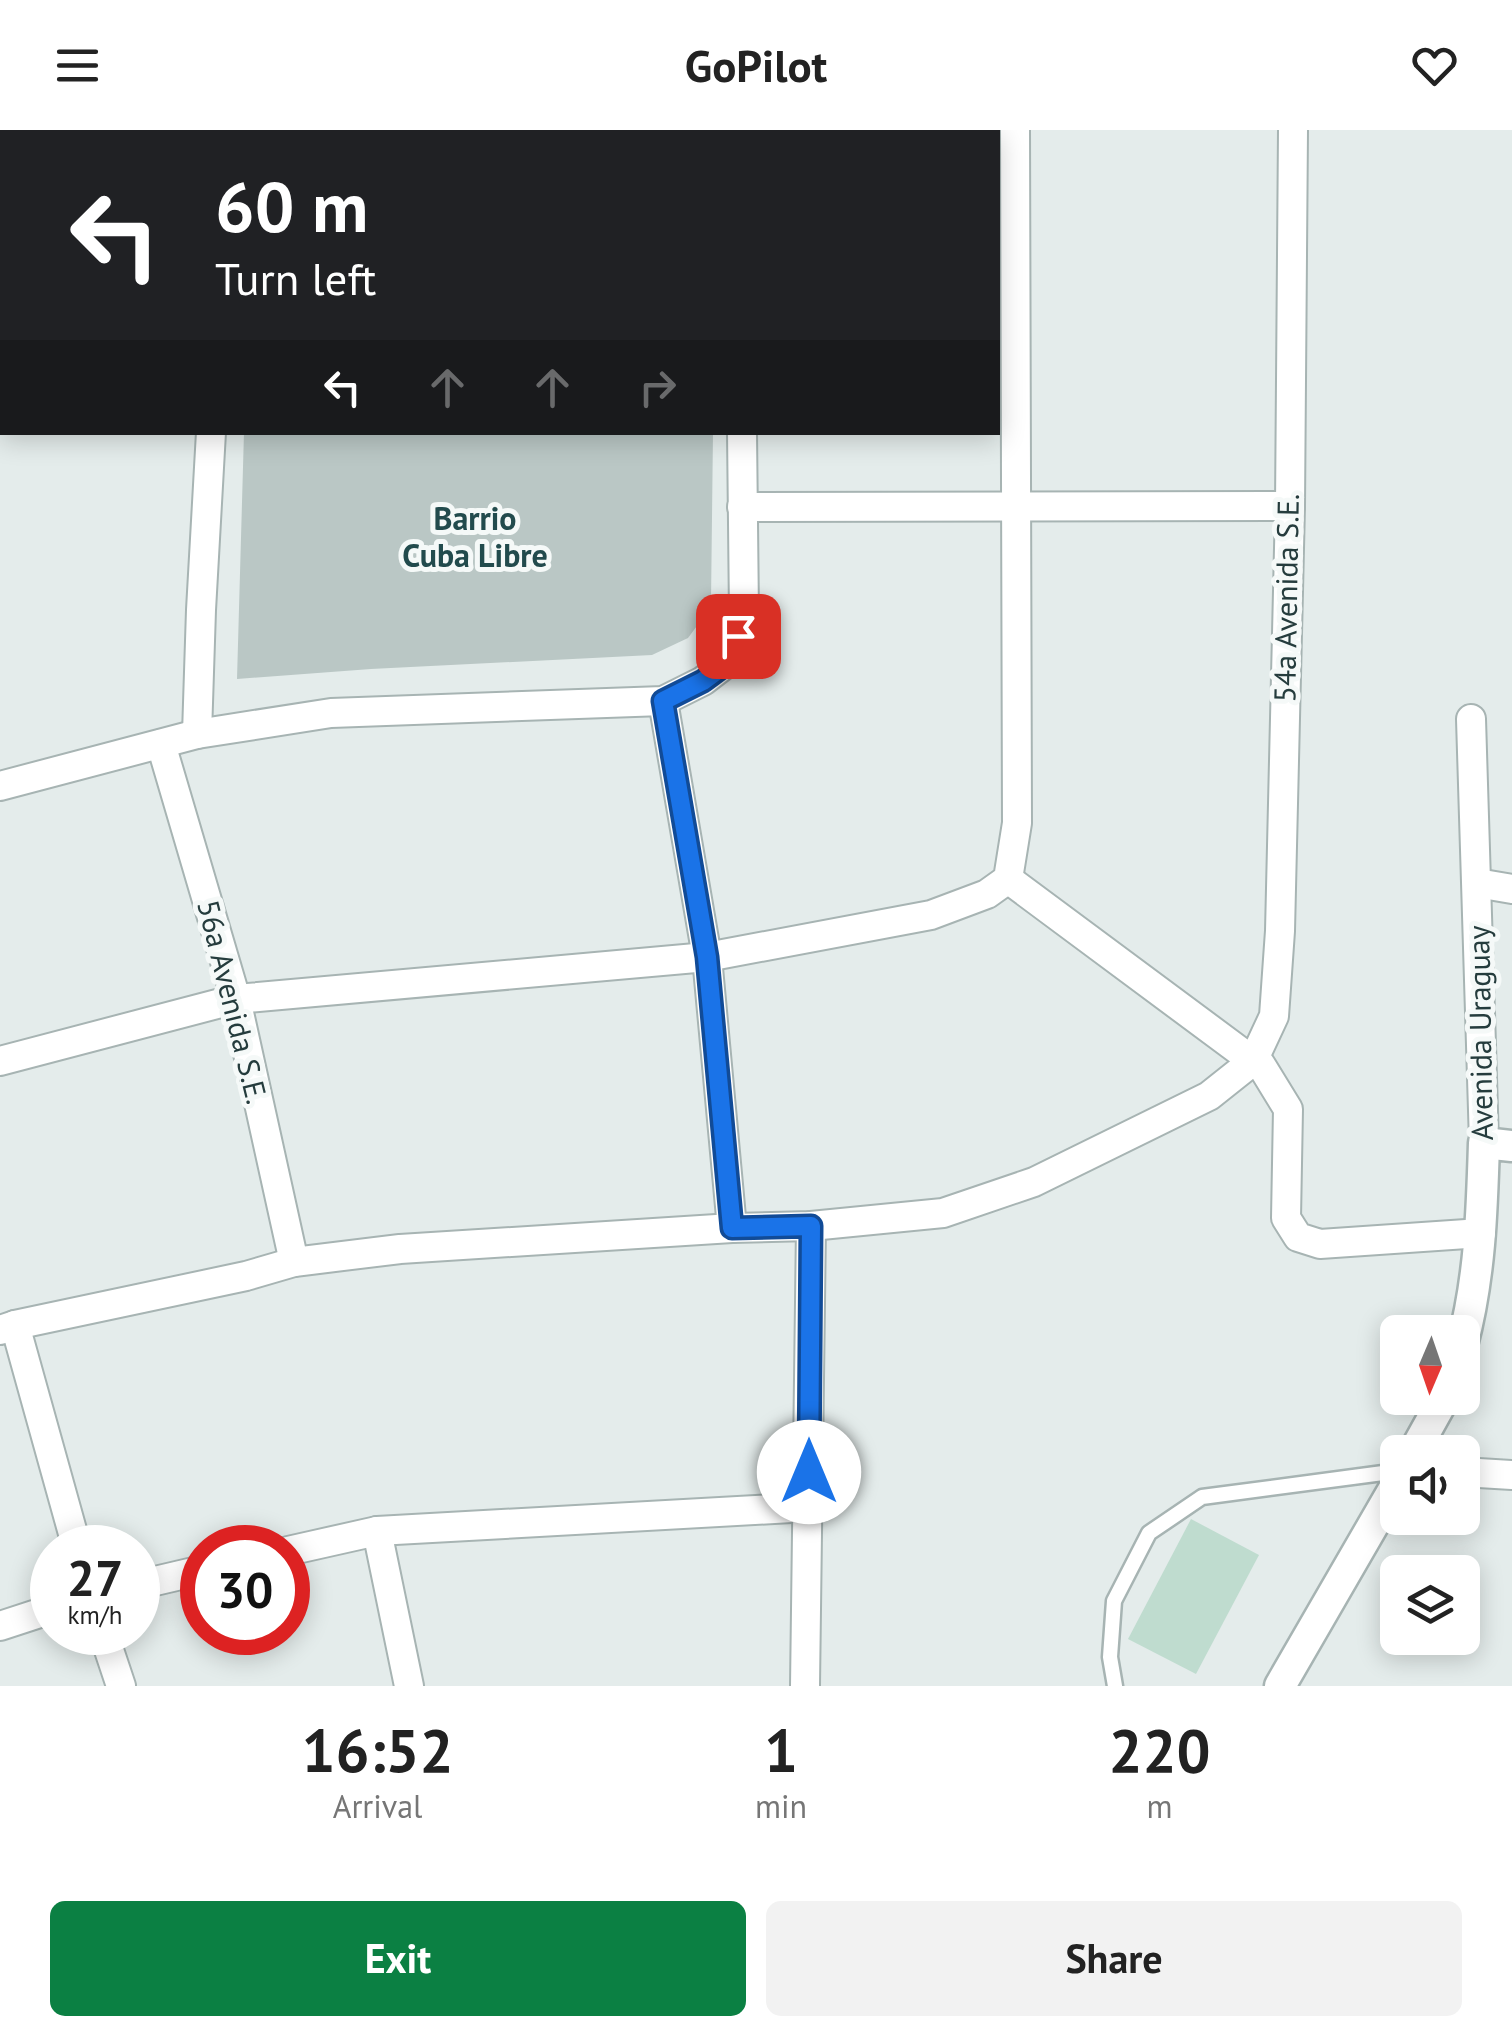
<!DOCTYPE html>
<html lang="en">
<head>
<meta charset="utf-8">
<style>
	body { margin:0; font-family:"PT Sans",sans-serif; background:#f2f2f2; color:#222; height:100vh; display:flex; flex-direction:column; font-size:38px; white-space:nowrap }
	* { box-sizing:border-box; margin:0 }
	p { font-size:32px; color:#767676 }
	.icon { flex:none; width:55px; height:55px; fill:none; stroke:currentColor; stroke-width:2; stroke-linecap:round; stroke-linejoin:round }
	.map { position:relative; height:1556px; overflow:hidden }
	.details { display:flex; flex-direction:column; background:#fff; flex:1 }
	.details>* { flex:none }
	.guide { position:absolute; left:0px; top:0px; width:1000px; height:305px; box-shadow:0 5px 25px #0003; background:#202124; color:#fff; overflow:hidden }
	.needle { width:65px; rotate:182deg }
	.buttons { position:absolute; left:1380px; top:1185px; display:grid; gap:20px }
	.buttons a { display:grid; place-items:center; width:100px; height:100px; border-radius:15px; background:#fff; box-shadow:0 5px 25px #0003; font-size:50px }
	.speed { position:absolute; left:30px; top:1395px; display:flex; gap:20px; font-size:50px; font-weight:700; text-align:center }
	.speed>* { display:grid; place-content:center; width:130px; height:130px; border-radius:50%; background:#fff; box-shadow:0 5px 25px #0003; line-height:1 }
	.speed small { font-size:25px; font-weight:400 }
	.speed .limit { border:15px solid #d22; background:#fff; color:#111 }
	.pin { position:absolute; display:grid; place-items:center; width:85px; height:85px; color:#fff; margin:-42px; border-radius:20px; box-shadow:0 5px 15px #0006 }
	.me { position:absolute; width:110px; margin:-55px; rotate:0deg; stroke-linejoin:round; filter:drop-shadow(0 0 8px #0008) }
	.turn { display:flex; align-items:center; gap:35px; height:210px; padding:0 50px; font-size:45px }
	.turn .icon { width:130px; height:130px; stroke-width:2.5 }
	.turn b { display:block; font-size:70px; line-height:85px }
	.lanes { display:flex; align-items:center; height:95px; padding:0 50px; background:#0003; justify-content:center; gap:50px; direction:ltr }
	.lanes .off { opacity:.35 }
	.eta { display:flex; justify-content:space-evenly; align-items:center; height:170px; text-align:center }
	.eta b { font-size:60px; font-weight:600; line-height:70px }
	.cta { display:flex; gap:20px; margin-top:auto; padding:20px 50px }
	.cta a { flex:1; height:115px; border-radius:15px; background:#0b8043; color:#fff; font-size:40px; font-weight:600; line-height:115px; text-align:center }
	.cta a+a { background:#f2f2f2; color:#222 }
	header { display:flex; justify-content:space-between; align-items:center; height:130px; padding:0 50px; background:#fff; font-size:45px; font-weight:600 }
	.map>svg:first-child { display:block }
	.built { fill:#d2dcdb }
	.green { fill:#bfdccf }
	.building { fill:#bac7c5 }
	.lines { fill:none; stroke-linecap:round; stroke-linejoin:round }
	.service-casing { stroke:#a7b4b3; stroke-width:19 }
	.minor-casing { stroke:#a7b4b3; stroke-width:32 }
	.tertiary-casing { stroke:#a7b4b3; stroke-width:35 }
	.service { stroke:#fff; stroke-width:14 }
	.minor { stroke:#fff; stroke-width:28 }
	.tertiary { stroke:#fff; stroke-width:30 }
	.route-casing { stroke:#114b97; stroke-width:25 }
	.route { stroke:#1a73e8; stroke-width:18 }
	.labels { text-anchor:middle; stroke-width:10; stroke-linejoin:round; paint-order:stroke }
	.street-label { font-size:30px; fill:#253c3d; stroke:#f5f9f8 }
	.neighbourhood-label { font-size:32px; font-weight:bold; fill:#224b4d; stroke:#f5f9f8 }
</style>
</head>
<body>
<header><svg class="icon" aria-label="menu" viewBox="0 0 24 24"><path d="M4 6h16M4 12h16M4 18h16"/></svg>GoPilot<svg class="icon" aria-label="heart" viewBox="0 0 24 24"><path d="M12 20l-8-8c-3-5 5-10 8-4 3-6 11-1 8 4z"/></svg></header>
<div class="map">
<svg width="1512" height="1556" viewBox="0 0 1512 1556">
	<rect width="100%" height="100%" fill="#e4eceb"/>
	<path class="built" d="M286,0h278v2h-279z"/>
	<path class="green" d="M1191,1389l68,36 -63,119 -68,-35z"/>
	<path class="building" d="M244,302h469l-2,170 -3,9 -20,27 -36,17 -281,14 -134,10z"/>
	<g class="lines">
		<g class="service-casing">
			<path id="service" d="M1115,1556l-5,-29 4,-56 35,-68 53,-36 196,-26"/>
		</g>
		<g class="minor-casing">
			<g id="minor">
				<path d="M740,0v2"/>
				<path d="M265,2v-2"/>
				<path d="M0,14l2,-11"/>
				<path d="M742,377l548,-1"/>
				<path d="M663,571l44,256 25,271"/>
				<path d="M1471,589l13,424"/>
				<path d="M197,604l4,-124 10,-178"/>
				<path d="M161,614l75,255 58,263"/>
				<path d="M0,656l197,-52 134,-21 332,-12 40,-20 30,-23 11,-44 -2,-182"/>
				<path d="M1008,749l245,182 8,4 27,44 -2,109 12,19 22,7 161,-11"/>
				<path d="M1477,753l35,6"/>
				<path d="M0,931l236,-62 471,-42 224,-42 56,-21 21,-15 9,-56 -2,-693"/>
				<path d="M15,1195l62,223"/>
				<path d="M0,1200l15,-5 231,-49 48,-14 106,-13 332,-21 79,-2 132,-13 91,-31 175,-86 44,-35 21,-45 6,-85 10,-425 3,-376"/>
				<path d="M1462,1342l50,3"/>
				<path d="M377,1401l32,155"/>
				<path d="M288,1421l89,-20 432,-24"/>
				<path d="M138,1455l64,-15"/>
				<path d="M0,1496l52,-17"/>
				<path d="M103,1502l18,54"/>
				<path d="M805,1556l6,-460"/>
			</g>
		</g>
		<g class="tertiary-casing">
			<g id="tertiary">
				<path d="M1462,1215c18,-67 20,-134 22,-202l28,3"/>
				<path d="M1414,1322l30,-54"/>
				<path d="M1280,1556l118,-204"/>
			</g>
		</g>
		<use href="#service" class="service"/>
		<use href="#minor" class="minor"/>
		<use href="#tertiary" class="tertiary"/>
	</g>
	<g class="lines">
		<g class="route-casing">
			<path id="route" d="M738,506l-4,22 -31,23 -40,20 44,256 25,271 79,-2 -2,246"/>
		</g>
		<use href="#route" class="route"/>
	</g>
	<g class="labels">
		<g class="street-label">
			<text transform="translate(1287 468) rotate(-89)" y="10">54a Avenida S.E.</text>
			<text transform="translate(232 872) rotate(76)" y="10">56a Avenida S.E.</text>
			<text transform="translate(1481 903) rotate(-91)" y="10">Avenida Uraguay</text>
		</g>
		<g class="neighbourhood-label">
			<text x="475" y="400">Barrio<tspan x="475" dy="37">Cuba Libre</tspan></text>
		</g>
	</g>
</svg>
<div class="buttons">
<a><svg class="needle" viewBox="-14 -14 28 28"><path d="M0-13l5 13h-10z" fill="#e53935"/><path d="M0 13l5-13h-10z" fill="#767676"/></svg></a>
<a><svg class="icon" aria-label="sound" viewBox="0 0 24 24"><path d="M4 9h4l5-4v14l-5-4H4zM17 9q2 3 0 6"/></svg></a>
<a><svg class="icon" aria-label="layers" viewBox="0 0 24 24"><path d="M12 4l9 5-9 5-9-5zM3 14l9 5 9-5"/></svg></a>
</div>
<div class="speed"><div>27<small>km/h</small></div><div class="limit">30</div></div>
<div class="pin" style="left:738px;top:506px;background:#d93025"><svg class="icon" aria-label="arrive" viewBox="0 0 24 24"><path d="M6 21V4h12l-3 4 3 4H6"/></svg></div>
<svg class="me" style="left:809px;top:1342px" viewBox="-20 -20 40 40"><circle r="19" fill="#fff"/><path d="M0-13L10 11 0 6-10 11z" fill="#1a73e8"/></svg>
<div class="guide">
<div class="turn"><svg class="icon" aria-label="left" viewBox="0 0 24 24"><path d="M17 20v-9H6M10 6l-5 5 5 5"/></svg><div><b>60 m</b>Turn left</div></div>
<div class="lanes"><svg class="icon" aria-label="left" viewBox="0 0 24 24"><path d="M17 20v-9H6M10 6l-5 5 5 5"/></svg><svg class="icon off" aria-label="ahead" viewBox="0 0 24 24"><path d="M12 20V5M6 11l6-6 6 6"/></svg><svg class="icon off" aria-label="ahead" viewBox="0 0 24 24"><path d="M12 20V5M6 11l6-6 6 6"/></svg><svg class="icon off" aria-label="right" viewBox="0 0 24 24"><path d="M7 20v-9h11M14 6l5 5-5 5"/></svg></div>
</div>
</div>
<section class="details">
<div class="eta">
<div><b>16:52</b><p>Arrival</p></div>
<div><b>1</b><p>min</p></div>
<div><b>220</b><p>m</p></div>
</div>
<div class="cta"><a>Exit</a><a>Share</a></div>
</section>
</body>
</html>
